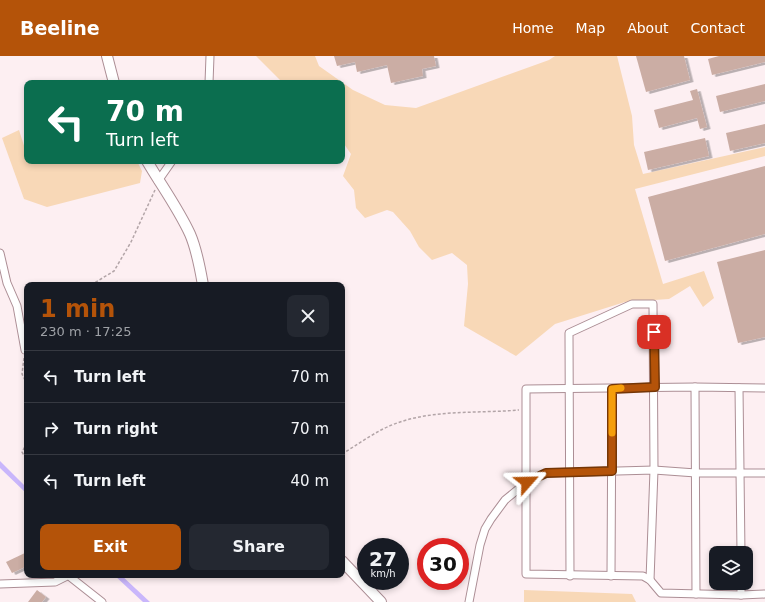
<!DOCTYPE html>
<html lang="en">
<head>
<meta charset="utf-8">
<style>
	body { margin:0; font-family:"DejaVu Sans",sans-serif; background:#242831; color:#f1f3f6; height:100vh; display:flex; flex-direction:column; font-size:15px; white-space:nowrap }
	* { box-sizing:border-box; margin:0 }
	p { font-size:13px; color:#9ea1a6 }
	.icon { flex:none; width:22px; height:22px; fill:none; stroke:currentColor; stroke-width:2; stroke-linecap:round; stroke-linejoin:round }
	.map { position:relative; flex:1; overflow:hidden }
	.side { position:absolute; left:24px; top:226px; width:321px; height:296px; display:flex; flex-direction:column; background:#171b24; border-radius:8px; box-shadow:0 2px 6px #0003 }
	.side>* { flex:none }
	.banner { position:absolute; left:24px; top:24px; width:321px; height:84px; border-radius:8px; box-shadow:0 2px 6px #0003; background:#0b6e4f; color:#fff; overflow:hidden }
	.fabs { position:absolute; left:709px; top:490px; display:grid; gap:8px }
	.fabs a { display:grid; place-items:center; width:44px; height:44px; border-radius:8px; background:#171b24; box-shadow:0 2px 6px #0003; font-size:20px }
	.speed { position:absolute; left:357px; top:482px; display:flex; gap:8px; font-size:20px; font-weight:700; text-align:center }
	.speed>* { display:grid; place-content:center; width:52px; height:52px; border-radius:50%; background:#171b24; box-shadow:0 2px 6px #0003; line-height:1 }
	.speed small { font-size:10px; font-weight:400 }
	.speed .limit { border:6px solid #d22; background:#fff; color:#111 }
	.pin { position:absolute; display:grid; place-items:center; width:34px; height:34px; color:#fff; margin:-17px; border-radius:8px; box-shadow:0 2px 6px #0006 }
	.me { position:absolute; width:44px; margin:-22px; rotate:65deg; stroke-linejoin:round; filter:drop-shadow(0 0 3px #0008) }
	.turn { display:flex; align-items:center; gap:14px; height:84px; padding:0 16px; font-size:18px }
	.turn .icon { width:52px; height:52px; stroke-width:2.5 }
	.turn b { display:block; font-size:28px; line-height:34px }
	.round { display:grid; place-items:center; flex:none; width:42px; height:42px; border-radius:8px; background:#242831 }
	.head { display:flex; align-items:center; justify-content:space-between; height:68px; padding:0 16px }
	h1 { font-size:24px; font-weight:600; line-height:30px; color:#b45309 }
	.primary-button { display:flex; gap:8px; margin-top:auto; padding:8px 16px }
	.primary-button a { flex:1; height:46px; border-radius:8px; background:#b45309; color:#fff; font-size:16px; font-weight:600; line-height:46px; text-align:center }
	.primary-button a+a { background:#242831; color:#f1f3f6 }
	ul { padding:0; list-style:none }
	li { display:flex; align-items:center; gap:12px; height:52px; padding:0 16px; border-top:1px solid #363941 }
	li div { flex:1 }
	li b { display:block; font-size:15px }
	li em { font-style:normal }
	header { display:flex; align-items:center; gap:24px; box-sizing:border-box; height:56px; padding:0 20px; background:#b45309; color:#fff }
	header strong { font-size:19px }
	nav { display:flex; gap:22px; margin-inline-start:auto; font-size:14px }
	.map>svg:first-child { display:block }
	.green { fill:#f8d8b7 }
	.water { fill:#c9b6fb }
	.building { fill:#cbada4; filter:url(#shadow) }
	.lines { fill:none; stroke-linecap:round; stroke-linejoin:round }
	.street-casing { stroke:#ac8e95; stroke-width:9 }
	.secondary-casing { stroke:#ac8e95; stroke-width:12 }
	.path { stroke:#b3a5a8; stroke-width:1.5; stroke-dasharray:3 2; stroke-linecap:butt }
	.street { stroke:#fff; stroke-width:7 }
	.secondary { stroke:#fff; stroke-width:10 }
	.route-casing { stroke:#753606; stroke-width:10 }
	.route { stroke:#b45309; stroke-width:7 }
	.slow { stroke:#f59e0b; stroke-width:7 }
</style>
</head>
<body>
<header>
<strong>Beeline</strong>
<nav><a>Home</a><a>Map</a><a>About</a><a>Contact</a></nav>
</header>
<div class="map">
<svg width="765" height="546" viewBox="0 0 765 546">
	<defs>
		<filter id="shadow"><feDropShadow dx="3.5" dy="2" stdDeviation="0" flood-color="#0004"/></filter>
	</defs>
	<rect width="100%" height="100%" fill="#fdeff2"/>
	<g class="green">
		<path d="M256,0h59l4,10 34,24 32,15 31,3 133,-48 6,-4h62l15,60 2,29 9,29 122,-27v9l-130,33 28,95 41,-13 10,27 -11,9 -13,-21 -21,13 -44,3 -70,22 -39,32 -52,-30 4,-42 -1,-19 -15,-12 -20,7 -13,-13 -9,-16 -17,-19 -6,-2 -22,8 -9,-10 -2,-18 -11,-14 8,-22 -9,-13v-58h-59z"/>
		<path d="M19,74l8,25v6h110l5,10 -2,12 -93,24 -23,-8 -22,-61z"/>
		<path d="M524,534l108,4 4,8h-112z"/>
	</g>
	<g class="water">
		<path d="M0,405l27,27v6l-27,-26z"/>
		<path d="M114,519h7l29,27h-7z"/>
	</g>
	<g class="building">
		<path d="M334,0h100l2,10 -14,3 1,7 -32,7 -4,-18 -30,7 -2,-10 -18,4z"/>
		<path d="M636,0h48l6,24 -44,12z"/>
		<path d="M719,0h46v6l-53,13 -4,-16z"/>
		<path d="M765,28v17l-45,11 -4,-16z"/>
		<path d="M697,33l10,38 -7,2 -3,-11 -38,10 -5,-18 39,-10 -3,-9z"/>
		<path d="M765,68v19l-35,8 -4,-18z"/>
		<path d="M705,82l4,18 -61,14 -4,-18z"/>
		<path d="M765,110v68l-100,27 -17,-64z"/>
		<path d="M765,194v87l-27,6 -21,-81z"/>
		<path d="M27,496v14l-15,7 -6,-11z"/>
		<path d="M37,534l9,7 -4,5h-14z"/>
	</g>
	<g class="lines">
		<g class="street-casing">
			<g id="street">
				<path d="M209,27l1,-27"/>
				<path d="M158,125l14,-20"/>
				<path d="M0,197l7,30 10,23 8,44"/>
				<path d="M695,331l1,207"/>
				<path d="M739,332l2,165"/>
				<path d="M765,332l-70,-1 -169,2v185l117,2 7,4 11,13 80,2 24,-1"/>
				<path d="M69,520l33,26"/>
				<path d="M570,520l-1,-243 63,-29h21l1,166 -4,110"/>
				<path d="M611,520l1,-187"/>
				<path d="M741,527v12"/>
				<path d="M0,528l55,-2 14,-7"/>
				<path d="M469,546l11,-57 5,-16 6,-10 14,-19 22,-18 19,-9 108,-3 42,3h69"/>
			</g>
		</g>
		<g class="secondary-casing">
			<g id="secondary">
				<path d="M107,0l7,27"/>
				<path d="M147,105c14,24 31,47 43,73 7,16 10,34 13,51"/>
				<path d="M342,505l39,41"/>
			</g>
		</g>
		<g class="path">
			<path d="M91,229l23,-14 17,-29 24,-52"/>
			<path d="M24,302l-2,16 5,10"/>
			<path d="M27,387l-5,9 5,8"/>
			<path d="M342,398c13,-8 26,-17 39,-24 42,-22 93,-16 138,-20"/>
		</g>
		<use href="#street" class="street"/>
		<use href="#secondary" class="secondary"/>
	</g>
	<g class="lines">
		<g class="route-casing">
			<path id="route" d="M527,426l19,-9 66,-2v-82l43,-2 -1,-55"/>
		</g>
		<use href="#route" class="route"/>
		<path class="slow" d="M612,377v-44l9,-1"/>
	</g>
</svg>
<div class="fabs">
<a><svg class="icon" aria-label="layers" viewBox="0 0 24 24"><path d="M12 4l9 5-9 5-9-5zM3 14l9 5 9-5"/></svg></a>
</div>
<div class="speed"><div>27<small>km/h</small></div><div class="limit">30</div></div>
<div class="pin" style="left:654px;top:276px;background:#d93025"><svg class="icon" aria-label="arrive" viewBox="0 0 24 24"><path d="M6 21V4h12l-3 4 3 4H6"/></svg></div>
<svg class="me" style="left:527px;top:426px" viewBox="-20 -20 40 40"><path d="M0-17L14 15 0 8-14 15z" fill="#b45309" stroke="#fff" stroke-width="4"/></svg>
<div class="banner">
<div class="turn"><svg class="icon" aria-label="left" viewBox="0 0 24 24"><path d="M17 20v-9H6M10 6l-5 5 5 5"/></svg><div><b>70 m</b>Turn left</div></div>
</div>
<section class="side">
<div class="head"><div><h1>1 min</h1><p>230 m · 17:25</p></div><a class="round"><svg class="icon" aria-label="close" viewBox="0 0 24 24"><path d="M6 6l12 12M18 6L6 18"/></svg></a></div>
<ul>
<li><svg class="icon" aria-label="left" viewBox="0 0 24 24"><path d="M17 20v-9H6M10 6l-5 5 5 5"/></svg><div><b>Turn left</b></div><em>70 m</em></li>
<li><svg class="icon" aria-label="right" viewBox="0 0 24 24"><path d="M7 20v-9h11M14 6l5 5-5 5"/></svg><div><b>Turn right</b></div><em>70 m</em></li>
<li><svg class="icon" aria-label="left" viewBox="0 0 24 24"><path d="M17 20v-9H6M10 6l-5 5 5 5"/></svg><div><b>Turn left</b></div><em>40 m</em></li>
</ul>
<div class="primary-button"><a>Exit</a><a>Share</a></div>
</section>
</div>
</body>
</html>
